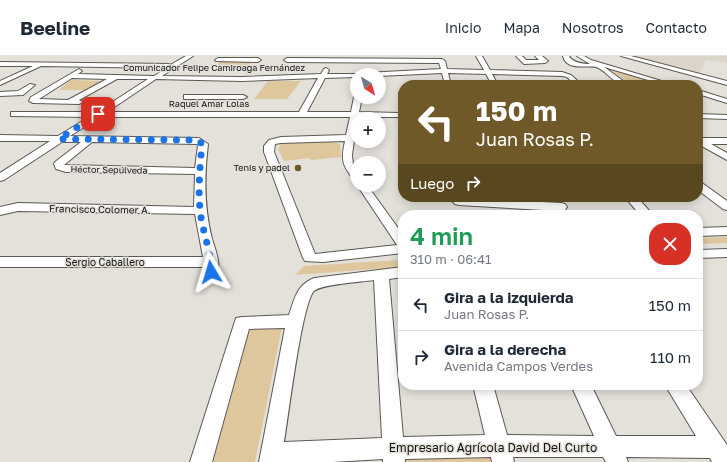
<!DOCTYPE html>
<html lang="es">
<head>
<meta charset="utf-8">
<style>
	body { margin:0; font-family:"Golos Text",sans-serif; background:#f6f6f7; color:#1f2937; height:100vh; display:flex; flex-direction:column; font-size:15px; white-space:nowrap }
	* { box-sizing:border-box; margin:0 }
	p { font-size:13px; color:#747a83 }
	.icon { flex:none; width:22px; height:22px; fill:none; stroke:currentColor; stroke-width:2; stroke-linecap:round; stroke-linejoin:round }
	.map { position:relative; flex:1; overflow:hidden }
	.side { position:absolute; left:398px; top:154px; width:305px; height:180px; display:flex; flex-direction:column; background:#fff; border-radius:16px; box-shadow:0 2px 10px #0003 }
	.side>* { flex:none }
	.hud { position:absolute; left:398px; top:24px; width:305px; height:122px; border-radius:16px; box-shadow:0 2px 10px #0003; background:#705929; color:#fff; overflow:hidden }
	.needle { width:26px; rotate:143deg }
	.fabs { position:absolute; left:350px; top:12px; display:grid; gap:8px }
	.fabs a { display:grid; place-items:center; width:36px; height:36px; border-radius:50%; background:#fff; box-shadow:0 2px 10px #0003; font-size:20px }
	.pin { position:absolute; display:grid; place-items:center; width:34px; height:34px; color:#fff; margin:-17px; border-radius:8px; box-shadow:0 2px 6px #0006 }
	.me { position:absolute; width:44px; margin:-22px; rotate:353deg; stroke-linejoin:round; filter:drop-shadow(0 0 3px #0008) }
	.turn { display:flex; align-items:center; gap:14px; height:84px; padding:0 12px; font-size:18px }
	.turn .icon { width:52px; height:52px; stroke-width:2.5 }
	.turn b { display:block; font-size:28px; line-height:34px }
	.then { display:flex; align-items:center; height:38px; padding:0 12px; background:#0003; gap:8px; font-size:15px }
	.round { display:grid; place-items:center; flex:none; width:42px; height:42px; border-radius:16px; background:#f6f6f7 }
	.overview { display:flex; align-items:center; justify-content:space-between; height:68px; padding:0 12px }
	h1 { font-size:24px; font-weight:600; line-height:30px; color:#1e9e55 }
	ul { padding:0; list-style:none }
	li { display:flex; align-items:center; gap:12px; height:52px; padding:0 12px; border-top:1px solid #e0e1e3 }
	li div { flex:1 }
	li b { display:block; font-size:15px }
	li em { font-style:normal }
	header { display:flex; align-items:center; gap:24px; box-sizing:border-box; height:56px; padding:0 20px; background:#fff; border-bottom:1px solid #e0e1e3 }
	header strong { font-size:19px }
	nav { display:flex; gap:22px; margin-inline-start:auto; font-size:14px }
	.map>svg:first-child { display:block }
	.built { fill:#dcd5c9 }
	.green { fill:#dec79d }
	.lines { fill:none; stroke-linecap:round; stroke-linejoin:round }
	.minor-casing { stroke:#5b5954; stroke-width:2 }
	.minor { fill:#fff; fill-rule:evenodd }
	.route { stroke:#1a73e8; stroke-width:7; stroke-dasharray:0 12.6 }
	.poi-dot { fill:#705929; stroke:#e4e1db; stroke-width:1.5 }
	.labels { text-anchor:middle; stroke-width:3; stroke-linejoin:round; paint-order:stroke }
	.far-street-label { font-size:9px; fill:#151412; stroke:#e4e1db }
	.far-poi-label { font-size:9px; fill:#151412; stroke:#e4e1db; text-anchor:end }
	.street-label { font-size:10px; fill:#151412; stroke:#e4e1db }
	.near-street-label { font-size:12px; fill:#151412; stroke:#e4e1db }
</style>
</head>
<body>
<header>
<strong>Beeline</strong>
<nav><a>Inicio</a><a>Mapa</a><a>Nosotros</a><a>Contacto</a></nav>
</header>
<div class="map">
<svg width="727" height="406" viewBox="0 0 727 406">
	<rect width="100%" height="100%" fill="#e4e1db"/>
	<path class="built" d="M630,0h97v7l-21,-3 -7,14z"/>
	<g class="green">
		<path d="M221,5h31l-4,7 -33,-1z"/>
		<path d="M608,13h3l56,16h-33z"/>
		<path d="M71,24l30,1 -15,9h-27z"/>
		<path d="M268,25h33l-14,18h-33z"/>
		<path d="M283,86h51l6,2 1,13 -30,3 -1,-2 -26,3 -6,-12z"/>
		<path d="M727,181v6l-29,1v-6z"/>
		<path d="M398,204l4,7 -107,8 9,-9z"/>
		<path d="M282,271l-27,135h-45l39,-132z"/>
		<path d="M496,397l3,9h-94l-1,-7z"/>
	</g>
	<g class="lines">
		<g class="minor-casing">
			<g id="minor">
				<path d="M186,0h7l-31,20 79,1 80,-3 3,-5 2,-1 3,2 -2,4h32l1,1h-3v2l-32,1 -18,34h44l3,-15 3,-2v2h5l-3,15 40,1v-20l4,-2v26h-45l-1,2 -5,36 1,10 4,5v10l-4,-1c-11,-15 -12,-19 -8,-38l-64,2 -6,1 -1,8 41,102 82,-9 -40,-60v-1l10,1 36,50v18l-80,9 -18,-1 -2,-3 -39,-106v-6l5,-6 12,-3 65,-2 4,-18h-250l-30,19 129,2 9,6c-4,33 -4,63 4,95 3,10 10,26 4,35l-5,2 -5,-2 -2,-7h-204v-10h203l-8,-43 -177,-3 -18,4v-8l18,-4 176,4 1,-33 -129,-2 -10,-3 -2,-5 1,-2 26,-20h-19l-58,38 -4,1v-8l50,-32h-50v-6l58,1 31,-19 -75,-1h-3v-4h86l51,-33h-31l-38,21 4,2 -4,2 -46,-1 -4,-2 2,-4 48,-28 3,2 -4,3 76,2 13,-8 -126,-2 -41,19v-4l33,-15h-33v-4l172,2zM72,22l35,1 -39,21 -29,-1zM318,22l-19,34h-192l49,-33 85,2zM92,86l105,2 1,1 -3,23 -131,-3z"/>
				<path d="M476,0h6l8,14 72,2 9,3 11,10h-7l-8,-8 -5,-1 -70,-2 6,11h-6l-6,-11 -38,-1 3,12h-6l-3,-12 -63,3 -17,-1 3,-2 76,-4 -2,-6 -152,-1 -3,-2 3,-2 155,1 3,2 2,8 37,1z"/>
				<path d="M516,0h6l4,4h13l-4,-4h7l6,5 -3,2 -21,1z"/>
				<path d="M563,0h7l-1,1c6,6 13,7 21,7l-13,-8h7l7,4 84,25h-10l-61,-18 25,18c-17,0 -21,-14 -33,-18 -9,-2 -30,4 -33,-11z"/>
				<path d="M621,0h10l96,25v4z"/>
				<path d="M218,2h40l3,2 -3,2 -42,-1 -1,-1z"/>
				<path d="M30,28l5,1 -12,10 -23,1v-4l18,-1z"/>
				<path d="M698,34l29,9v4l-29,-9z"/>
				<path d="M184,39h59l4,2 -4,2h-59z"/>
				<path d="M698,58l29,1v4l-29,-1z"/>
				<path d="M727,82v6h-16l16,9v7l-29,-16v-5l2,-1z"/>
				<path d="M698,126l4,1 25,18v9l-4,-1 -25,-19z"/>
				<path d="M448,141l113,6 4,1 2,3 -2,3 -4,1 -102,-6 -4,-1z"/>
				<path d="M625,141h12l16,18h-13z"/>
				<path d="M727,171v8l-29,1v-8z"/>
				<path d="M727,193v8l-29,1v-8z"/>
				<path d="M403,211v10l-14,2 14,158 82,-2 -12,-50h20l14,50 87,1 -23,-51h20l25,51h80l-31,-51h21l41,60v17h-15l-2,-4 -84,-1 2,5h-22l-3,-5h-90l1,5h-22l-1,-5 -86,2v3h-22v-3l-51,3h-73l26,-134 -36,1 -37,133h-22l46,-144 6,-1 47,-2c6,-17 7,-29 25,-37zM374,224l8,158 -98,4c4,-23 18,-140 30,-151 8,-7 48,-9 60,-11z"/>
			</g>
		</g>
		<use href="#minor" class="minor"/>
	</g>
	<g class="lines">
		<path class="route" d="M98,58l-39,25 132,1 8,1 3,3c-2,22 -4,44 -2,66 2,21 11,40 11,62"/>
	</g>
	<circle class="poi-dot" cx="298" cy="112" r="4"/>
	<g class="labels">
		<g class="far-street-label">
			<text x="214" y="15">Comunicador Felipe Camiroaga Fernández</text>
			<text x="209" y="51">Raquel Amar Lolas</text>
			<text transform="translate(109 114) rotate(1)" y="3">Héctor Sepúlveda</text>
		</g>
		<g class="far-poi-label">
			<text x="290" y="115">Tenis y padel</text>
		</g>
		<g class="street-label">
			<text transform="translate(100 153) rotate(1)" y="4">Francisco Colomer A.</text>
			<text x="105" y="210">Sergio Caballero</text>
		</g>
		<g class="near-street-label">
			<text x="493" y="396">Empresario Agrícola David Del Curto</text>
		</g>
	</g>
</svg>
<div class="fabs">
<a><svg class="needle" viewBox="-14 -14 28 28"><path d="M0-13l5 13h-10z" fill="#e53935"/><path d="M0 13l5-13h-10z" fill="#747a83"/></svg></a>
<a>+</a>
<a>−</a>
</div>
<div class="pin" style="left:98px;top:58px;background:#d93025"><svg class="icon" aria-label="arrive" viewBox="0 0 24 24"><path d="M6 21V4h12l-3 4 3 4H6"/></svg></div>
<svg class="me" style="left:211px;top:216px" viewBox="-20 -20 40 40"><path d="M0-17L14 15 0 8-14 15z" fill="#1a73e8" stroke="#fff" stroke-width="4"/></svg>
<div class="hud">
<div class="turn"><svg class="icon" aria-label="left" viewBox="0 0 24 24"><path d="M17 20v-9H6M10 6l-5 5 5 5"/></svg><div><b>150 m</b>Juan Rosas P.</div></div>
<div class="then">Luego<svg class="icon" aria-label="right" viewBox="0 0 24 24"><path d="M7 20v-9h11M14 6l5 5-5 5"/></svg></div>
</div>
<section class="side">
<div class="overview"><div><h1>4 min</h1><p>310 m · 06:41</p></div><a class="round" style="background:#d93025;color:#fff"><svg class="icon" aria-label="close" viewBox="0 0 24 24"><path d="M6 6l12 12M18 6L6 18"/></svg></a></div>
<ul>
<li><svg class="icon" aria-label="left" viewBox="0 0 24 24"><path d="M17 20v-9H6M10 6l-5 5 5 5"/></svg><div><b>Gira a la izquierda</b><p>Juan Rosas P.</p></div><em>150 m</em></li>
<li><svg class="icon" aria-label="right" viewBox="0 0 24 24"><path d="M7 20v-9h11M14 6l5 5-5 5"/></svg><div><b>Gira a la derecha</b><p>Avenida Campos Verdes</p></div><em>110 m</em></li>
</ul>
</section>
</div>
</body>
</html>
